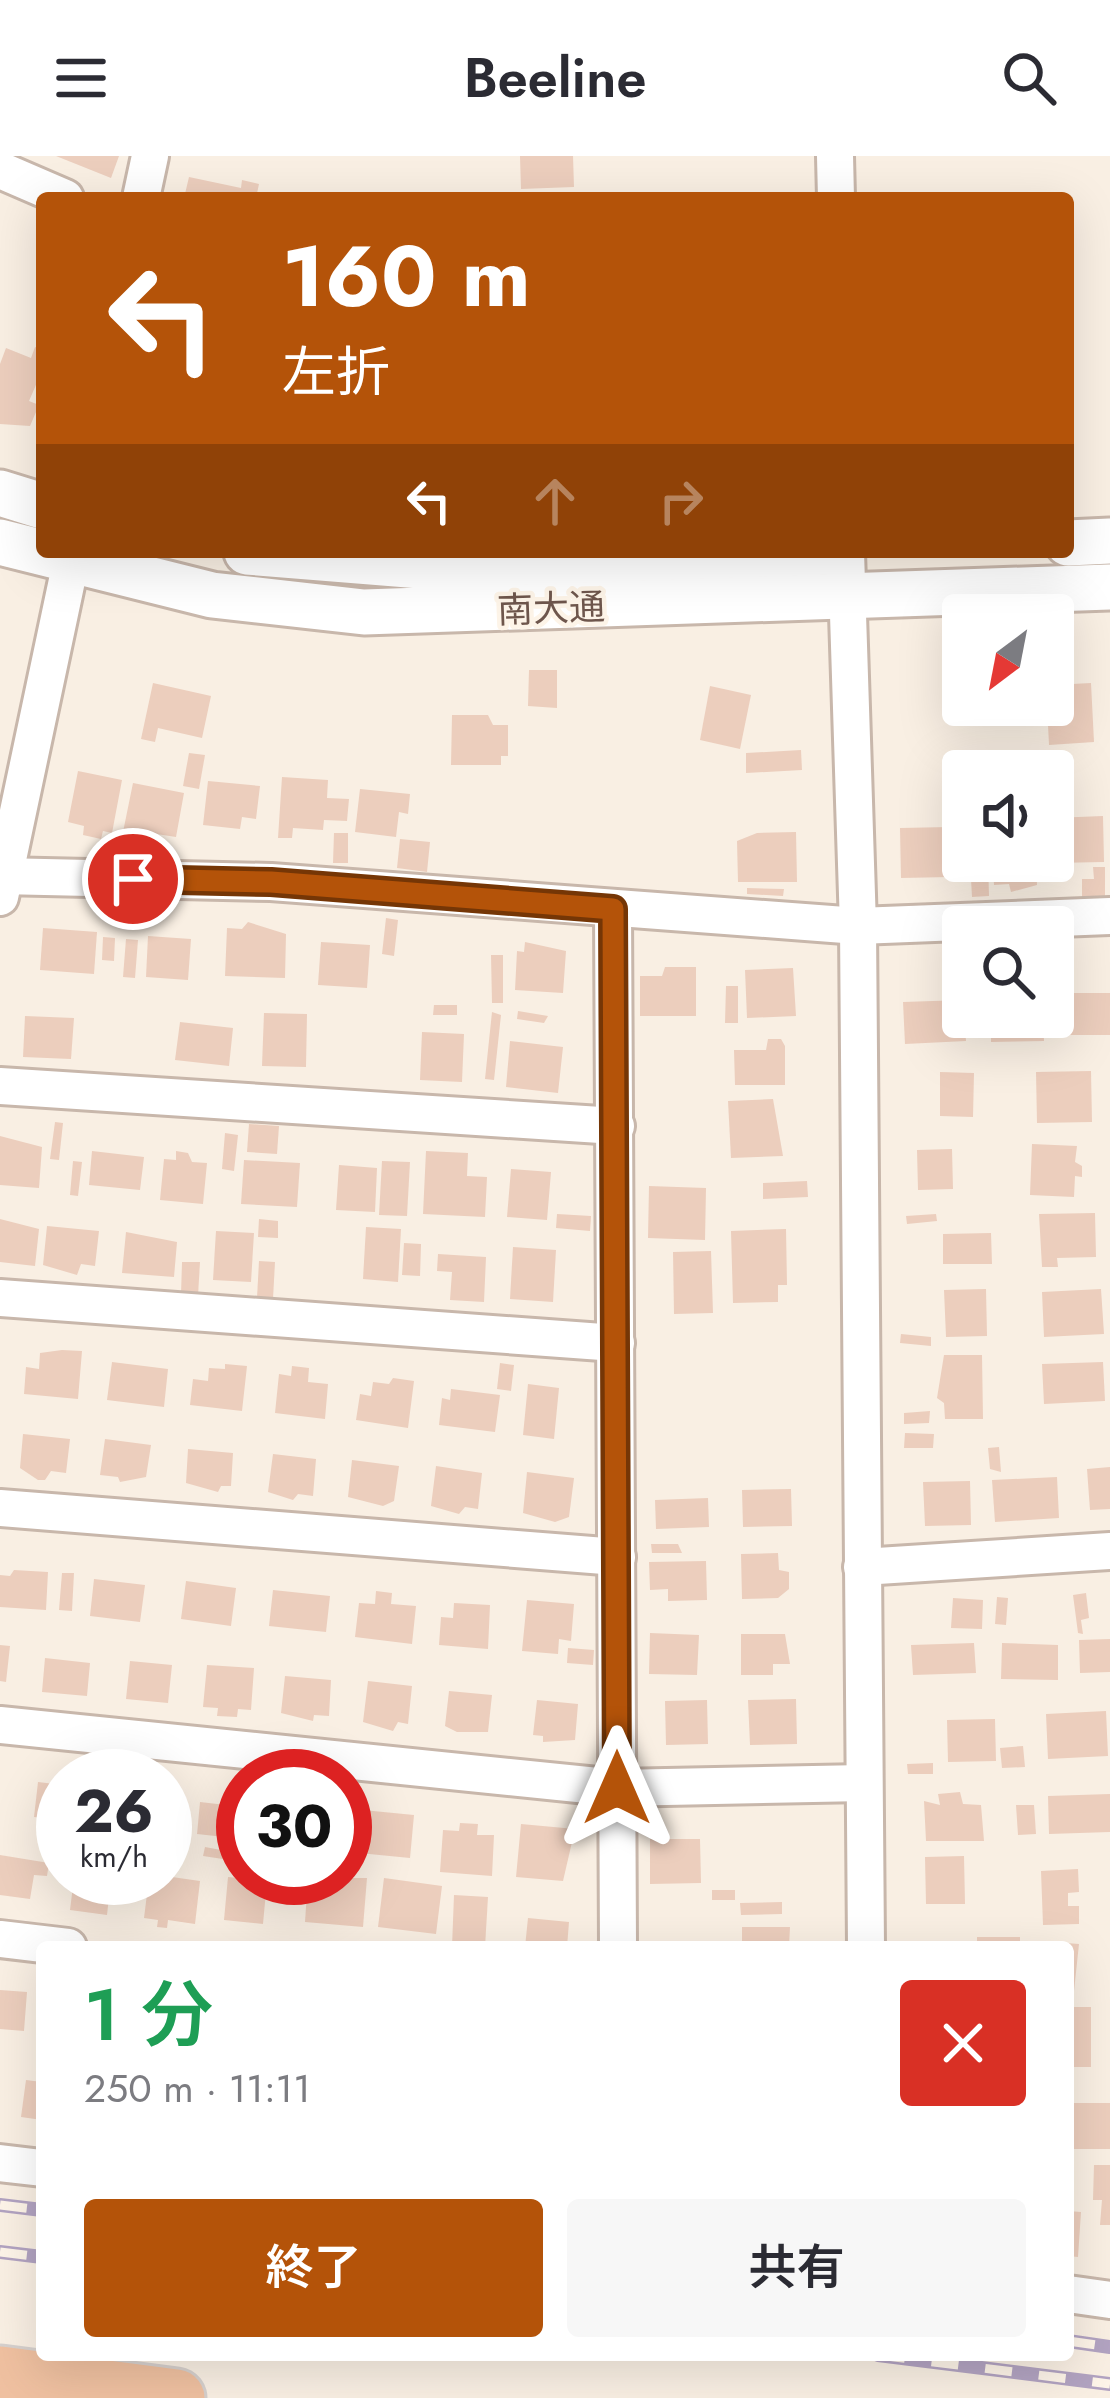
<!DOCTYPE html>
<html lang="ja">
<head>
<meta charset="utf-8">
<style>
	body { margin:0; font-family:Jost,"Noto Sans JP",sans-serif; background:#f7f7f7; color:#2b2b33; height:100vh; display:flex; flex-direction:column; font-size:45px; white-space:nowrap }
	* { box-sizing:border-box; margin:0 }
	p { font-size:39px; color:#7c7c81 }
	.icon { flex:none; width:66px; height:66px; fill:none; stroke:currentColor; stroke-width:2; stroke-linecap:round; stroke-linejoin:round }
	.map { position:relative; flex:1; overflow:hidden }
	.sheet { position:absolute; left:36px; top:1785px; width:1038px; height:420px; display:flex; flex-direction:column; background:#fff; border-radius:12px; box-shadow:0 12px 48px #0002 }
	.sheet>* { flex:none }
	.hud { position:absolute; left:36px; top:36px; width:1038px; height:366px; border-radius:12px; box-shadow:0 12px 48px #0002; background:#b45309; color:#fff; overflow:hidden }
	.needle { width:78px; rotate:212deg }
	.buttons { position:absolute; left:942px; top:438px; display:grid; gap:24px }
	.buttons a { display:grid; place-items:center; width:132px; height:132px; border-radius:12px; background:#fff; box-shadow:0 12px 48px #0002; font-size:60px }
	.speed { position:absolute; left:36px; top:1593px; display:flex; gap:24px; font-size:60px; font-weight:700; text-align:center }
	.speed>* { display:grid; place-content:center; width:156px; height:156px; border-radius:50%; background:#fff; box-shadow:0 12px 48px #0002; line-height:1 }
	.speed small { font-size:30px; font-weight:400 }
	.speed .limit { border:18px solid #d22; background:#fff; color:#111 }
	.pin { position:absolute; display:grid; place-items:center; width:102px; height:102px; color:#fff; margin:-51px; border:6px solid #fff; border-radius:50%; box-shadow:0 3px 12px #0007 }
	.me { position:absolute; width:132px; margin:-66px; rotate:0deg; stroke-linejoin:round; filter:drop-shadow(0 0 9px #0008) }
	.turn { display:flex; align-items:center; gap:42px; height:252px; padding:0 48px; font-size:54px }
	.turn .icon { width:156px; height:156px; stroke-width:2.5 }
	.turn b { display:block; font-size:84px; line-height:102px }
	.lanes { display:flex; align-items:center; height:114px; padding:0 48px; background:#0003; justify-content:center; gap:60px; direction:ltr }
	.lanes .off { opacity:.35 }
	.round { display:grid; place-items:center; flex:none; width:126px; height:126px; border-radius:12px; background:#f7f7f7 }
	.overview { display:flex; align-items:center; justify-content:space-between; height:204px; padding:0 48px }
	h1 { font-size:72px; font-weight:600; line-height:90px; color:#1e9e55 }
	.cta { display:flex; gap:24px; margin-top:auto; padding:24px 48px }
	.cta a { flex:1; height:138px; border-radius:12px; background:#b45309; color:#fff; font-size:48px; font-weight:600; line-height:138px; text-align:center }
	.cta a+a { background:#f7f7f7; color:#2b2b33 }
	header { display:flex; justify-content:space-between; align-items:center; height:156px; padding:0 48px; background:#fff; font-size:54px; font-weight:600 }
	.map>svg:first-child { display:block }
	.building { fill:#eccebd }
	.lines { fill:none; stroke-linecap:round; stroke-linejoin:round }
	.minor-casing { stroke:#c8b7ab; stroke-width:42 }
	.tertiary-casing { stroke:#c8b7ab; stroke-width:51 }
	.trunk-casing { stroke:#d6d0cd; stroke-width:63 }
	.minor { stroke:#fff; stroke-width:36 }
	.tertiary { stroke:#fff; stroke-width:45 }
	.trunk { stroke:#efc0a0; stroke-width:57 }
	.rail-casing { stroke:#b2a3c1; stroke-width:14 }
	.rail { stroke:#fdf4e8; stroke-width:9; stroke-dasharray:27; stroke-linecap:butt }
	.route-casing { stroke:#753606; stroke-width:30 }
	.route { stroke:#b45309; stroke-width:21 }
	.labels { text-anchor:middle; stroke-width:9; stroke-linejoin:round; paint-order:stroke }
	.street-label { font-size:36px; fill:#6e564c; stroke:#fdf4e8 }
</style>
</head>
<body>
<header><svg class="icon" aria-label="menu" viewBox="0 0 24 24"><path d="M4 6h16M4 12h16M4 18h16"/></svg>Beeline<svg class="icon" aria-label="search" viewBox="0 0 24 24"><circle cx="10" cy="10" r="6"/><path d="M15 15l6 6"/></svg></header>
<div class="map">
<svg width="1110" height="2242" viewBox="0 0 1110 2242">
	<rect width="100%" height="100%" fill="#f9efe3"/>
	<g class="building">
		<path d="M56,0h63l-8,22z"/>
		<path d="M520,0h53l1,31 -53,2z"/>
		<path d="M189,21l52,11 1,-8 17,4 -3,14h-72z"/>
		<path d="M35,191l7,3v21l-13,30 10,4 -9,21 -30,-2v-60l6,-16 25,10z"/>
		<path d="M529,514h28v38l-29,-2z"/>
		<path d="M153,527l58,13 -9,42 -44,-10 -3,14 -14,-3z"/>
		<path d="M1091,527l3,59 -45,3 -2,-40h6v-20z"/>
		<path d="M710,530l41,9 -11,54 -40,-9z"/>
		<path d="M452,559h36l5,10h15v31h-7v9h-50z"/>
		<path d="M801,594l1,20 -56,3v-20z"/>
		<path d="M189,597l16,2 -6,34 -16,-3z"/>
		<path d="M78,615l44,9 -10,53 -9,-2 -2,8 -18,-4 1,-9 -16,-4z"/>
		<path d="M282,621l46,3 -1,18 22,1 -2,22 -23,-1 -1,10 -30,-2 -1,10h-14z"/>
		<path d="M208,625l52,5 -4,33 -14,-2 -2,12 -37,-4z"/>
		<path d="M133,627l51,10 -8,44 -26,-4 -4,9 -23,-10z"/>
		<path d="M360,633l50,5 -2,20 -9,-2 -3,25 -41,-5z"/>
		<path d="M1103,660l1,46 -51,1v-45z"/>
		<path d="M949,671l1,50 -49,1 -1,-50z"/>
		<path d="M796,676l1,50h-59l-1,-41 20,-8z"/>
		<path d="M334,677h14v30h-15z"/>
		<path d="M400,683l30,3 -3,30 -30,-4z"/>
		<path d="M970,705h18l1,35 -17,1z"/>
		<path d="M993,705h43l1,24 -26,7 -2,-8 -15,1z"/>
		<path d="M1093,711h12v33h-23v-21h12z"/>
		<path d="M747,732l37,1 -1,7 -36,-2z"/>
		<path d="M386,762l12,2 -4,36 -12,-2z"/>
		<path d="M248,766l38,12 -1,44 -60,-2 2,-48 15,1z"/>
		<path d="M43,772l54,4 -3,42 -54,-4z"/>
		<path d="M148,780l43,3 -3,41 -42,-3z"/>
		<path d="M103,781l12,1 -1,23 -12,-1z"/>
		<path d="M126,783l12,1 -3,38 -12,-1z"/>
		<path d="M321,786l49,3 -3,43 -49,-3z"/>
		<path d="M525,786l41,9 -3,42 -48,-3 2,-39 7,1z"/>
		<path d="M491,799h12v48h-11z"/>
		<path d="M665,811h31v49h-56v-40h22z"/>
		<path d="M793,812l3,48 -49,2 -2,-48z"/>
		<path d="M726,830h12v37h-13z"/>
		<rect x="1068" y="837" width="42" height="42"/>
		<path d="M963,844l3,41 -61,3 -2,-42z"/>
		<path d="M434,849h23v10h-24z"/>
		<path d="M518,855l30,5 -4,7 -27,-4z"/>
		<path d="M492,856l9,3 -7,65 -9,-1z"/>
		<path d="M264,857l43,1 -1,53 -44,-1z"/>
		<path d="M25,860l49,2 -3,41 -48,-2z"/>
		<path d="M991,861h52l1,24 -53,1z"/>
		<path d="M180,866l53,6 -4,38 -54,-6z"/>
		<path d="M422,876l42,2 -2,48 -42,-2z"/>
		<path d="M768,883h13l4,7v39h-50l-1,-35h32z"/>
		<path d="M510,885l53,6 -5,46 -52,-6z"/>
		<path d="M1091,915l1,51 -55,1 -1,-51z"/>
		<path d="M940,916l34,1 -1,44 -33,-1z"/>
		<path d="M773,943l10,57 -52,2 -3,-57z"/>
		<path d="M55,966l8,1 -4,37 -9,-1z"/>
		<path d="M249,968l30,2 -2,28 -30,-2z"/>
		<path d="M225,977l13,2 -4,36 -12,-2z"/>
		<path d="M0,980l42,11 -3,41 -39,-3z"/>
		<path d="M1032,988l45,2 -2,16 7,4v11l-7,-1 -1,21 -44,-2z"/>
		<path d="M952,993l1,40 -35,1 -1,-40z"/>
		<path d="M92,995l52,6 -4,33 -51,-5z"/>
		<path d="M176,995l12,2 4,9 15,1 -4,41 -43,-4 4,-41 12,1z"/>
		<path d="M426,995l42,2 -1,23 20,1 -2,40 -62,-3z"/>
		<path d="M244,1004l56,3 -3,44 -56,-3z"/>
		<path d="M73,1005l9,1 -4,34 -8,-1z"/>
		<path d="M382,1005l28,1 -3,54 -28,-1z"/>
		<path d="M339,1009l38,3 -2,44 -39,-2z"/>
		<path d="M511,1013l40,3 -4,48 -40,-3z"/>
		<path d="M807,1025l1,16 -45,2v-16z"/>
		<path d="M649,1030l57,2 -1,52 -57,-2z"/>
		<path d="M1095,1057l1,44 -39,1 1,9h-16l-3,-53z"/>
		<path d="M557,1058l34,2 -1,15 -34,-3z"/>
		<path d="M936,1058l1,7 -30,3 -1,-8z"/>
		<path d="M0,1063l39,10 -4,37 -35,-4z"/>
		<path d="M259,1063l19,2v17l-20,-1z"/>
		<path d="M47,1070l52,5 -4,35 -14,-2 -4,11 -34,-10z"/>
		<path d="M366,1071l35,2 -3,53 -35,-3z"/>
		<path d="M786,1073l1,56h-9v17l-45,1 -2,-72z"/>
		<path d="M216,1075l38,2 -3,49 -38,-2z"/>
		<path d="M126,1076l51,10 -3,35 -52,-4z"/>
		<path d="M991,1077l1,31h-49v-30z"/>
		<path d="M404,1087l17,1 -1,32 -18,-1z"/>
		<path d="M513,1091l43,3 -3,52 -43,-3z"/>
		<path d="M711,1095l2,62 -39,1 -1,-62z"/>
		<path d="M438,1098l48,3 -2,45 -34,-2 2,-28 -15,-1z"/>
		<path d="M259,1105l16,1 -2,37 -16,-1z"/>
		<path d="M182,1106h18l-2,34 -17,-2z"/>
		<path d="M986,1133l1,47 -41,1 -2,-47z"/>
		<path d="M1101,1133l3,45 -60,3 -2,-45z"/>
		<path d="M901,1178l30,3v9l-31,-3z"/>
		<path d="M62,1194l20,1 -4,48 -54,-5 2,-27 13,2 1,-16z"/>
		<path d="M944,1199h38l1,64h-38l-1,-16 -7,-5z"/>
		<path d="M112,1206l56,7 -4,38 -57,-7z"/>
		<path d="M1103,1206l2,39 -61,3 -2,-40z"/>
		<path d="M500,1207l14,2 -3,26 -14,-2z"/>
		<path d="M225,1208l22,2 -5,45 -52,-6 3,-26 15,2 1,-13 16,1z"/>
		<path d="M292,1210l17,2 -1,14 20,2 -3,35 -50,-6 4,-39 12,2z"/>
		<path d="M393,1222l21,3 -6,47 -52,-8 4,-26 11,2 2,-14 16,2z"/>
		<path d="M528,1228l31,4 -5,51 -31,-4z"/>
		<path d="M451,1233l49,6 -5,37 -56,-7 3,-27 8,2z"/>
		<path d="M930,1255l-1,12 -25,1v-11z"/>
		<path d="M905,1277l29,1 -1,14h-29z"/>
		<path d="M23,1278l47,5 -4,34 -15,-2 -6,9h-7l-18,-12z"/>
		<path d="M105,1283l46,6 -5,32 -26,5 -2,-5 -18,-2z"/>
		<path d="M999,1291l2,25 -11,-3 -2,-21z"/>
		<path d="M188,1293l45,4 -2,33h-10l-3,6 -32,-9z"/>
		<path d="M273,1298l43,5 -3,37 -15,-2 -5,6 -25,-8z"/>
		<path d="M352,1304l47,6 -5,35 -11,5 -35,-9z"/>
		<path d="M436,1310l46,7 -4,36 -13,-2 -6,7 -28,-8z"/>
		<path d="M1110,1311v42l-20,1 -3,-41z"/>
		<path d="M527,1316l47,6 -5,39 -14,5 -32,-9z"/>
		<path d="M1057,1321l2,41 -64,4 -3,-42z"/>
		<path d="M970,1325l1,44 -46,1 -2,-44z"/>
		<path d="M791,1333l1,37 -49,1 -1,-37z"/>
		<path d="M708,1342l1,29 -53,2 -1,-29z"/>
		<path d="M651,1388h27l4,9h-30z"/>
		<path d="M778,1397l1,17 10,2v17l-11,9 -36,1 -1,-45z"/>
		<path d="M706,1405l1,39 -39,1v-12l-18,1 -1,-28z"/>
		<path d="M14,1414l34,2 -2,38 -46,-3v-32l10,1z"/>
		<path d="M62,1417h12l-2,38 -13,-1z"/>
		<path d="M94,1423l51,6 -5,37 -50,-6z"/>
		<path d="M186,1425l50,7 -5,38 -50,-7z"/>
		<path d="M273,1434l57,6 -4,36 -57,-6z"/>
		<path d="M376,1435l16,2 -1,11 25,2 -4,38 -57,-7 4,-34 16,1z"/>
		<path d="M1086,1437l3,25 -8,2 2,14 -5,-1 -5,-38z"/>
		<path d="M997,1441l11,1 -2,27 -11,-1z"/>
		<path d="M953,1442l30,2 -1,29 -31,-1z"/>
		<path d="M527,1444l47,4 -3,37 -12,-2 -1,15 -36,-3z"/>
		<path d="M454,1447l36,2 -2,44 -49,-4 2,-28 12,1z"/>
		<path d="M650,1477l49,2 -2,40 -48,-1z"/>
		<path d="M741,1478h44l5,30h-17v11h-32z"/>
		<path d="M1110,1483v33l-30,1 -1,-33z"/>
		<path d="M974,1487l2,30 -63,2 -2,-30z"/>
		<path d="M1002,1487l56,2v35l-57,-1z"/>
		<path d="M0,1489l10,1 -4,36 -6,-1z"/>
		<path d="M568,1492l26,2 -1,15 -26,-2z"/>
		<path d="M45,1502l45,5 -3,33 -45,-4z"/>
		<path d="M130,1505l42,4 -4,38 -42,-4z"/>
		<path d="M207,1509l47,3 -3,42 -13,-1 -1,8 -20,-1 1,-8 -15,-1z"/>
		<path d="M285,1520l46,4 -2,36 -15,-1 -1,6 -32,-8z"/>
		<path d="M368,1525l44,5 -4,38 -10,-2 -5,9 -30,-9z"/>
		<path d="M449,1535l43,4 -4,37h-31l-12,-6z"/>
		<path d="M796,1543l1,45 -47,1 -2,-45z"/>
		<path d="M537,1544l41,4 -3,36 -32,2v-6l-10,-1z"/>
		<path d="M707,1544l1,44 -42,1 -1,-44z"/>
		<path d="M1106,1555l2,45 -60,3 -2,-45z"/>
		<path d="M995,1563l1,42 -48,1 -1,-42z"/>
		<path d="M1023,1590l2,21 -23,1 -2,-20z"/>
		<path d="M91,1604l16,2 -1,14h-16z"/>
		<path d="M933,1607v11h-25l-1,-10z"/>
		<path d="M38,1626l25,3v35l-29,-3z"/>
		<path d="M960,1636l3,12 18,1 3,36h-58l-2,-40 16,4 -2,-11z"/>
		<path d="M1110,1638v38l-61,2 -1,-38z"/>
		<path d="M200,1646l43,5v32l-46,-5z"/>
		<path d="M1016,1649h18l2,29 -18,1z"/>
		<path d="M363,1654l51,5 -4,43 -51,-5z"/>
		<path d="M460,1667l18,1 -1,11h17l-2,41 -52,-4 3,-42 16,1z"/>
		<path d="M521,1668l54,5 -12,52 -47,-4z"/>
		<path d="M650,1683h50l1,44 -51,1z"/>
		<path d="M205,1691l32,6 -1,8 -33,-5z"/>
		<path d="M0,1699l49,8 -2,13 -13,-1 -4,24 -30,-4z"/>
		<path d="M964,1700l1,48h-39l-1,-47z"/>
		<path d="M1078,1713l1,23 -11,1v13h11v18l-36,1 -2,-54z"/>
		<path d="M165,1720l35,5 -5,43 -27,-4 -1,8 -10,-1 1,-7 -14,-2 5,-40z"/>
		<path d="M228,1721l39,4 -4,43 -39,-4z"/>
		<path d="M74,1722l57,2 -2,20 -20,-3 -2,18 -37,-5z"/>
		<path d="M308,1722h59l-4,49 -58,-5z"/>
		<path d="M384,1722l58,8 -6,48 -58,-7z"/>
		<rect x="712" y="1734" width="23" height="10"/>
		<path d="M454,1739l34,2 -3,50h-33z"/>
		<path d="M782,1746v12l-41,1 -1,-12z"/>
		<path d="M528,1762l41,4 -2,25h-42z"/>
		<path d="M742,1771h48l-1,20h-47z"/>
		<rect x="977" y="1781" width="43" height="10"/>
		<path d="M1040,1785l39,3 -5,47h-6v-44h-28z"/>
		<path d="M0,1834l27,2 -3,39 -24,-2z"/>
		<rect x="1068" y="1851" width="23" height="60"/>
		<path d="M26,1924l16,2v38l-21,-3z"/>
		<rect x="1068" y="1947" width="42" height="46"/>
		<path d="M1094,2009h16v60h-10l2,-25h-9z"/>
		<path d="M1068,2055l13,1 -3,45 -10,-1z"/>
	</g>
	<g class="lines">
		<g class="minor-casing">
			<g id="minor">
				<path d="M835,0l1,42"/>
				<path d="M0,14l65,28"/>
				<path d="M141,42l9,-42"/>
				<path d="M846,396l12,374 8,1021"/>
				<path d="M0,720l271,6 587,44 252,-10"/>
				<path d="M0,741l73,-345"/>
				<path d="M613,753l5,1038"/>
				<path d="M0,930l616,40"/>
				<path d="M0,1142l616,45"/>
				<path d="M0,1352l617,49"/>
				<path d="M862,1411l248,-16"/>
				<path d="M0,1569l617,63 247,-5"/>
				<path d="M0,1783l68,8"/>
				<path d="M0,2007l42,5"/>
				<path d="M1068,2138l42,6"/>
			</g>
		</g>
		<g class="tertiary-casing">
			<g id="tertiary">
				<path d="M0,337l42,13"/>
				<path d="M0,386l212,53 152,17 746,-25"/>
				<path d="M1068,387l42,-2"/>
				<path d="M247,396l174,14 411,-14"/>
			</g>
		</g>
		<g class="trunk-casing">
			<path id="trunk" d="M0,2219l176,23"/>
		</g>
		<use href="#minor" class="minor"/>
		<use href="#tertiary" class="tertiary"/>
		<use href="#trunk" class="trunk"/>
		<g class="rail-casing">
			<g id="rail">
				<path d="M0,2049l42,5"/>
				<path d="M0,2096l42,5"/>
				<path d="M1068,2185l42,6"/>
				<path d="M878,2199l232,29"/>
			</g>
		</g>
		<use href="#rail" class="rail"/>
	</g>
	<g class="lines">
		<g class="route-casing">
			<path id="route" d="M133,723l138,3 342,27 4,879"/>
		</g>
		<use href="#route" class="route"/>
	</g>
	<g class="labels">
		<g class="street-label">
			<text transform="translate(551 452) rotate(-2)" y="13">南大通</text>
		</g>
	</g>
</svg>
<div class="buttons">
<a><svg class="needle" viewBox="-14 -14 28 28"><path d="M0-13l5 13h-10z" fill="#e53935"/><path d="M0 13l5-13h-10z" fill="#7c7c81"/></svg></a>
<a><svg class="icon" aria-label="sound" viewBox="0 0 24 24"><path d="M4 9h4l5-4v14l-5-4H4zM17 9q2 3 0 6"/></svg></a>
<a><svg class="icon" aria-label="search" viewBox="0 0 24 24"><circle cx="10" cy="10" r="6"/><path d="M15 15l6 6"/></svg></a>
</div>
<div class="speed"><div>26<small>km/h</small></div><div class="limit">30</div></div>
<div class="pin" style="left:133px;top:723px;background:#d93025"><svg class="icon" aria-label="arrive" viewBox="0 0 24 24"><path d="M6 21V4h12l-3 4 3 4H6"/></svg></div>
<svg class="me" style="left:617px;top:1632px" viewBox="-20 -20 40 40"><path d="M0-17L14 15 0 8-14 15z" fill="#b45309" stroke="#fff" stroke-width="4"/></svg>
<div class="hud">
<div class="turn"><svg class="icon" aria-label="left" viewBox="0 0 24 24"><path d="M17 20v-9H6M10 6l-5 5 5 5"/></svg><div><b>160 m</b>左折</div></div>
<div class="lanes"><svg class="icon" aria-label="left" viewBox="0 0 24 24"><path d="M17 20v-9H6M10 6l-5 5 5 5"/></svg><svg class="icon off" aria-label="ahead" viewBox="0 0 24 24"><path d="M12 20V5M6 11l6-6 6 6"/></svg><svg class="icon off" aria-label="right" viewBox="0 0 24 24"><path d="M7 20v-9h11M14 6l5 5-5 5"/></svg></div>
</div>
<section class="sheet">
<div class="overview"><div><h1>1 分</h1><p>250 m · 11:11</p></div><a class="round" style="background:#d93025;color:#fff"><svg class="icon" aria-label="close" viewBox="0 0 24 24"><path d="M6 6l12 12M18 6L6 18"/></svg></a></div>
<div class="cta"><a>終了</a><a>共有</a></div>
</section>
</div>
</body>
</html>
